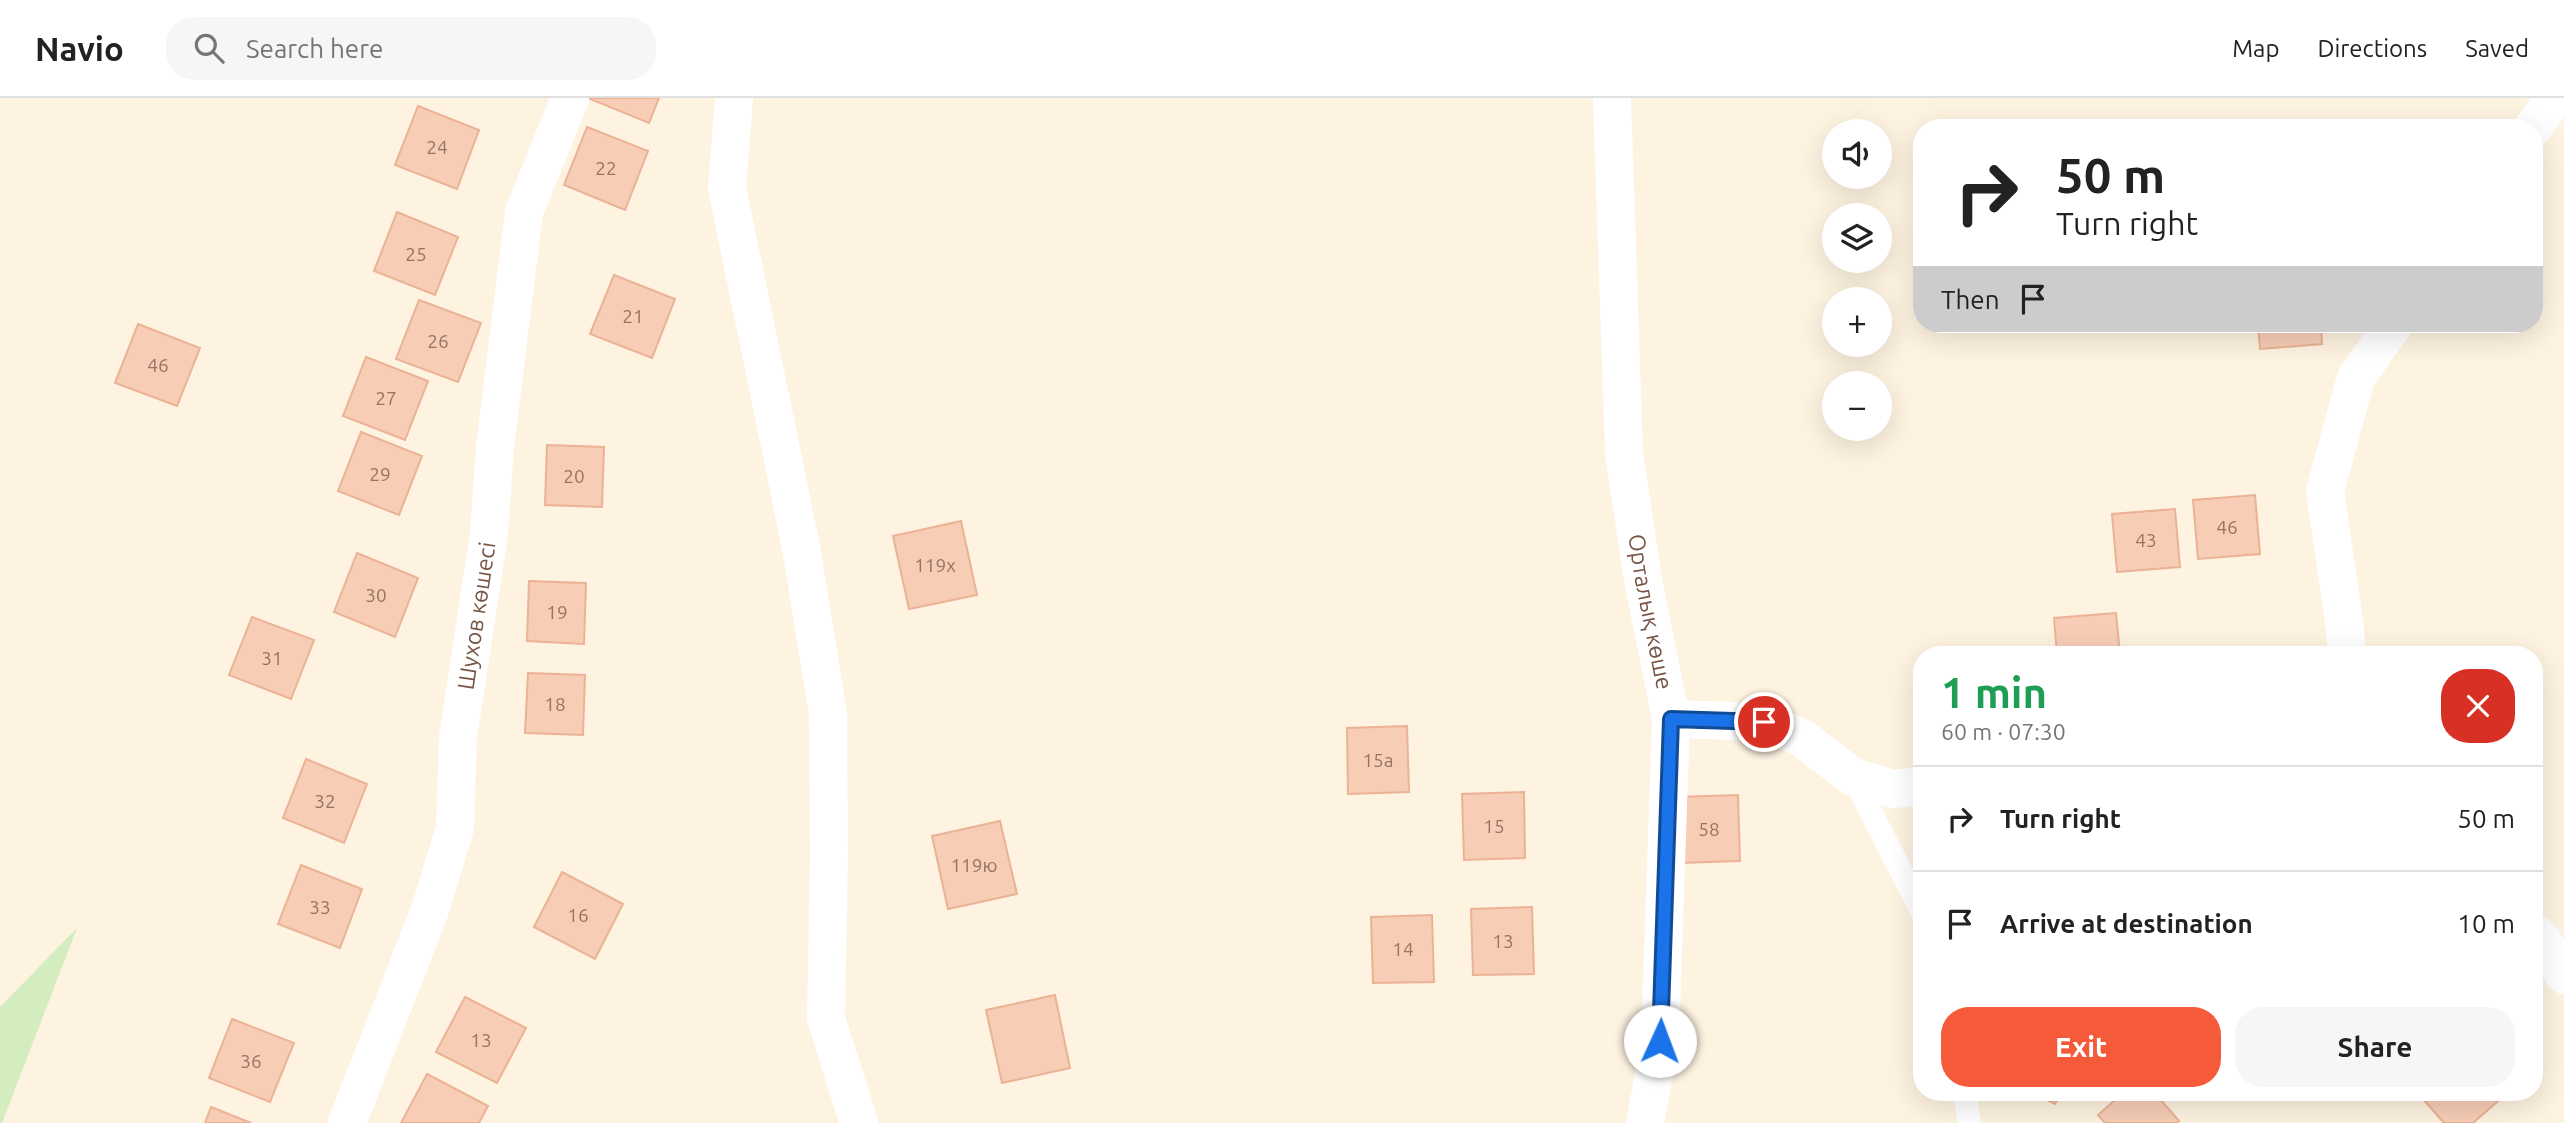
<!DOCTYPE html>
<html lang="en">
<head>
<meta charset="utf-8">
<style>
	body { margin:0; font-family:Ubuntu,sans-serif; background:#f6f6f6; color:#222; height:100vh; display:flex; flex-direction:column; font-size:26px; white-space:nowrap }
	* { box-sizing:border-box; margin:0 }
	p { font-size:23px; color:#767676 }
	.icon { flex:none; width:38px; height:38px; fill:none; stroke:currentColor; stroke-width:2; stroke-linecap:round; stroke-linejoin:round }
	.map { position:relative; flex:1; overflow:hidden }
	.side { position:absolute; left:1913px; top:548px; width:630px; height:455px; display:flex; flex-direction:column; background:#fff; border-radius:28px; box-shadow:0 7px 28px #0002 }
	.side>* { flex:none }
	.guide { position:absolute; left:1913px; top:21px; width:630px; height:214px; border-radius:28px; box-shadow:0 7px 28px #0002; background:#fff; color:#222; overflow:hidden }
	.fabs { position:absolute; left:1822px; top:21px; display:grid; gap:14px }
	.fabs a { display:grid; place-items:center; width:70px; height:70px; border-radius:50%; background:#fff; box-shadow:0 7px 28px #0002; font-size:35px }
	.pin { position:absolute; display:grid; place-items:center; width:60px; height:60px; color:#fff; margin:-30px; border:4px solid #fff; border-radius:50%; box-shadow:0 2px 7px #0007 }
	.me { position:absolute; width:77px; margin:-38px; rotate:2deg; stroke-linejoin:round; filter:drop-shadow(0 0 5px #0008) }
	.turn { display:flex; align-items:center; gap:24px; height:147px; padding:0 28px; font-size:32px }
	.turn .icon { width:91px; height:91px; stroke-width:2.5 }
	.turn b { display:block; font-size:49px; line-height:60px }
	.then { display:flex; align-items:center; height:66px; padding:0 28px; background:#0003; gap:14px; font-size:26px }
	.round { display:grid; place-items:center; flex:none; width:74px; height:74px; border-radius:28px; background:#f6f6f6 }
	.overview { display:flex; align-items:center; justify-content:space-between; height:119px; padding:0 28px }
	h1 { font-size:42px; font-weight:600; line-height:52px; color:#1e9e55 }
	.action { display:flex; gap:14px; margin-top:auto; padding:14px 28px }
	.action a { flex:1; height:80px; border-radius:28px; background:#f55b3a; color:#fff; font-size:28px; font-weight:600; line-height:80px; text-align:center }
	.action a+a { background:#f6f6f6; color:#222 }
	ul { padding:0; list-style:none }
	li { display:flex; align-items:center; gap:21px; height:105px; padding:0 28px; border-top:2px solid #e0e0e0 }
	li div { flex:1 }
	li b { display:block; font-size:26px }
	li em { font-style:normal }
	header { display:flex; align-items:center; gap:42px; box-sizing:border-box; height:98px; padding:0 35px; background:#fff; border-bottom:2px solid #e0e0e0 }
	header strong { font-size:33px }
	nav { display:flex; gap:38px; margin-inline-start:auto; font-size:24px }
	.search { width:490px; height:63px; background:#f6f6f6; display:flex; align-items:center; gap:18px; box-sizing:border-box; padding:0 24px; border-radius:28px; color:#767676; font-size:26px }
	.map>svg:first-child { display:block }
	.green { fill:#d4edbe }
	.building { fill:#f7cdb6; stroke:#ebb295; stroke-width:2 }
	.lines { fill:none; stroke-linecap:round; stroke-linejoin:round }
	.lane { stroke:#fff; stroke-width:23 }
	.street { stroke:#fff; stroke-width:38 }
	.route-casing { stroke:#114b97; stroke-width:18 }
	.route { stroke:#1a73e8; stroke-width:12 }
	.labels { text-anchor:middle; stroke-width:5; stroke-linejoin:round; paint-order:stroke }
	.number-label { font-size:19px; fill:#987361 }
	.street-label { font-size:23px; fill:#785545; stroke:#fff6ea }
</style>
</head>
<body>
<header>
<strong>Navio</strong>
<div class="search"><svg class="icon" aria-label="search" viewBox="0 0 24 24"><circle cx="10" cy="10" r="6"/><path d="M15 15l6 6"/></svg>Search here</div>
<nav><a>Map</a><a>Directions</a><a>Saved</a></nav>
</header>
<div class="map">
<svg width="2564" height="1025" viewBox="0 0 2564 1025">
	<rect width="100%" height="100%" fill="#fef2e1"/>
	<path class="green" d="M77,830l-75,195h-2v-116z"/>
	<g class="building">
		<path d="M588,0h71l-10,25z"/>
		<path d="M418,8l61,24 -22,59 -62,-24z"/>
		<path d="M587,29l61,24 -23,59 -61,-25z"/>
		<path d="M397,114l61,25 -23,58 -61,-24z"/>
		<path d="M614,177l61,24 -23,59 -62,-24z"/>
		<path d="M419,202l62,23 -23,59 -62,-23z"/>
		<path d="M138,226l62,24 -23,58 -62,-23z"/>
		<path d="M2258,226h63l1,20 -62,5z"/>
		<path d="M366,259l62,24 -23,59 -62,-24z"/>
		<path d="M361,334l61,24 -23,59 -61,-24z"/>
		<path d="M547,347l57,2 -2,60 -57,-2z"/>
		<path d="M2255,397l5,59 -62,5 -5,-59z"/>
		<path d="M2175,411l5,58 -63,5 -5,-58z"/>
		<path d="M961,423l16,74 -68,14 -16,-73z"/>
		<path d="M357,455l61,25 -23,59 -61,-25z"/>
		<path d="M529,483l57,2 -2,61 -57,-3z"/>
		<path d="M2116,515l4,41h-63l-3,-36z"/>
		<path d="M252,519l62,23 -23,59 -62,-24z"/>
		<path d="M528,575l57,2 -2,60 -58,-2z"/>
		<path d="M1407,628l2,66 -61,2 -1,-66z"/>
		<path d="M306,661l61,25 -23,59 -61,-25z"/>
		<path d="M1524,694l1,66 -61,2 -2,-66z"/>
		<path d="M1738,697l2,66 -61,2 -2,-66z"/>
		<path d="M1000,723l17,73 -69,15 -16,-73z"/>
		<path d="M301,767l61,24 -22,59 -62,-24z"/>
		<path d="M562,774l61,32 -28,55 -61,-32z"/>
		<path d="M1532,809l2,67 -61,1 -2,-66z"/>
		<path d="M1432,817l2,67 -61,1 -2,-66z"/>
		<path d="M1055,897l15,73 -68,15 -16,-73z"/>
		<path d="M465,899l61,31 -29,55 -61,-31z"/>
		<path d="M232,921l62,24 -24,59 -61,-24z"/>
		<path d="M427,976l61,32 -9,17h-78z"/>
		<path d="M2032,994h30l-7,12z"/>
		<path d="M2124,994h30l25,29 -2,2h-72l-7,-8z"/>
		<path d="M2431,994h71l3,3 -32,28h-29l-21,-24z"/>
		<path d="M211,1009l40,16h-46z"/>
	</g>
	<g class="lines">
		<g class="lane">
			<path d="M1853,679l69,135"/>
			<path d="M1965,994l4,31"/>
		</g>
		<g class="street">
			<path d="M734,0l-7,90 74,359 27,167 1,140 -3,164 33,105"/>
			<path id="s1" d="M1612,0l12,355 19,127 28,139 -11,322 -15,82"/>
			<path d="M2533,30l21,-30"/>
			<path d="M2347,556l-3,-33 -19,-130 31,-113 38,-54"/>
			<path d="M1671,621l93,3 38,16 51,39 40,12 29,-3"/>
			<path d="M2534,834l7,7 23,36"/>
			<path id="s2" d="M347,1025l83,-213 25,-82 3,-91 31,-203 6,-87 29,-235 46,-114"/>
		</g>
	</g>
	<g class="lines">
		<g class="route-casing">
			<path id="route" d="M1660,943l11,-322 93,3"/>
		</g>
		<use href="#route" class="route"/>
	</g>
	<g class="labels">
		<g class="number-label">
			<text x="437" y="56">24</text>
			<text x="606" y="77">22</text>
			<text x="416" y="163">25</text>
			<text x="633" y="225">21</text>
			<text x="438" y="250">26</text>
			<text x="158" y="274">46</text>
			<text x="386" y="307">27</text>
			<text x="380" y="383">29</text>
			<text x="574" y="385">20</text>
			<text x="2227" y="436">46</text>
			<text x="2146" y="449">43</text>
			<text x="935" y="474">119х</text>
			<text x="376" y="504">30</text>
			<text x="557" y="521">19</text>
			<text x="272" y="567">31</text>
			<text x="555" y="613">18</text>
			<text x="1378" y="669">15а</text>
			<text x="325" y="710">32</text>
			<text x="1494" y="735">15</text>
			<text x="1709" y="738">58</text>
			<text x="974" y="774">119ю</text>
			<text x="320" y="816">33</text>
			<text x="578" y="824">16</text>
			<text x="1503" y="850">13</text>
			<text x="1403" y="858">14</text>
			<text x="481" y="949">13</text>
			<text x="251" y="970">36</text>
		</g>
		<g class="street-label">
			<text dy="8" stroke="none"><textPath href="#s1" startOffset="516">Орталық көше</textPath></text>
			<text dy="8" stroke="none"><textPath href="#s2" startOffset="528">Шухов көшесі</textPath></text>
		</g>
	</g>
</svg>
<div class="fabs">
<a><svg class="icon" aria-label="sound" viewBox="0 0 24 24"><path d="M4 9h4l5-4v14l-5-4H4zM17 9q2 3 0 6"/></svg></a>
<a><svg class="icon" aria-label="layers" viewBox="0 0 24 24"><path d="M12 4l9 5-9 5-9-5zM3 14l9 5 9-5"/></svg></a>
<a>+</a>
<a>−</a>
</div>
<div class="pin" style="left:1764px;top:624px;background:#d93025"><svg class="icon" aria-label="arrive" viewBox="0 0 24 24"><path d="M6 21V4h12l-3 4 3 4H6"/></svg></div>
<svg class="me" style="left:1660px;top:943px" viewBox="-20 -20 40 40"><circle r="19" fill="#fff"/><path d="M0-13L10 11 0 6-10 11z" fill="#1a73e8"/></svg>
<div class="guide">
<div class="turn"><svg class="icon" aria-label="right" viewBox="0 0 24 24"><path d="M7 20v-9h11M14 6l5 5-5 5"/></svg><div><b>50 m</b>Turn right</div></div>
<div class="then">Then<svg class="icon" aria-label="arrive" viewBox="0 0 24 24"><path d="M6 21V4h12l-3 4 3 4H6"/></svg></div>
</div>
<section class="side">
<div class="overview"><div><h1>1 min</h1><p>60 m · 07:30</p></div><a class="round" style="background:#d93025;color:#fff"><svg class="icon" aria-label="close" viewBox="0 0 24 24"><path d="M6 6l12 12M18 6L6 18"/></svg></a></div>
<ul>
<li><svg class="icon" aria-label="right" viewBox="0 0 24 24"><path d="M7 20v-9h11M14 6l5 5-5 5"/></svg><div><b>Turn right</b></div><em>50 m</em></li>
<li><svg class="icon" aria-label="arrive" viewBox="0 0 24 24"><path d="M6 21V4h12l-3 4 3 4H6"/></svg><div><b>Arrive at destination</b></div><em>10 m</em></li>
</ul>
<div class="action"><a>Exit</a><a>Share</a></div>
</section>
</div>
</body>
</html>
